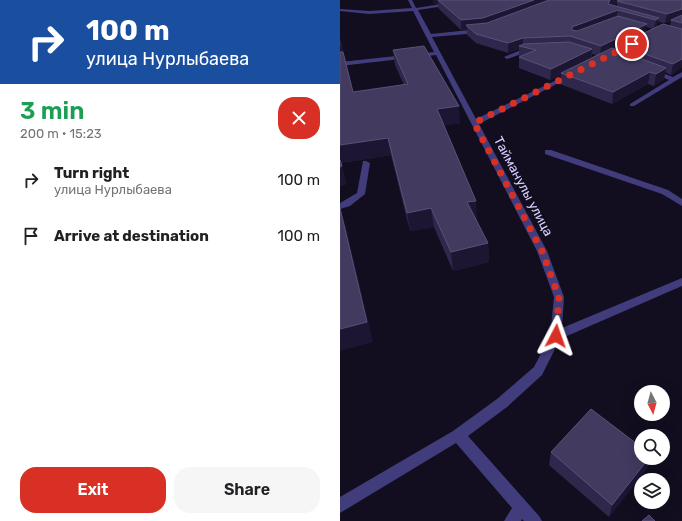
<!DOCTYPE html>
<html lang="en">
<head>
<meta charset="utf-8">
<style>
	body { margin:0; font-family:Rubik,sans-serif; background:#f6f6f6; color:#202124; height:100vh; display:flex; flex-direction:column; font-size:15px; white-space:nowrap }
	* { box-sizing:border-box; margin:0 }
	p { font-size:13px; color:#757577 }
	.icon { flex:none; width:22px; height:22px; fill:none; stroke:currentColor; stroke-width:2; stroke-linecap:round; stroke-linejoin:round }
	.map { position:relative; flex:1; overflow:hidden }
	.details { display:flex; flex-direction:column; background:#fff; width:340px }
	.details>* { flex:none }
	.banner { background:#1a4fa0; color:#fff; overflow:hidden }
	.needle { width:26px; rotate:174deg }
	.buttons { position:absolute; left:294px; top:385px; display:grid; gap:8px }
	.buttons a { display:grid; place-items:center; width:36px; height:36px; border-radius:50%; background:#fff; box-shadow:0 4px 16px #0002; font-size:20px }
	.pin { position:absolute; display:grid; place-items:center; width:34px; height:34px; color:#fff; margin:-17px; border:2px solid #fff; border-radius:50%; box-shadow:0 1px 4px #0007 }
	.me { position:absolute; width:44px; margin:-22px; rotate:4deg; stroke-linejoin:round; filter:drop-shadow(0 0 3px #0008) }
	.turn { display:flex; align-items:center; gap:14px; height:84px; padding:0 20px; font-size:18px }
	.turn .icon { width:52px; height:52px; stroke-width:2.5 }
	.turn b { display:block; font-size:28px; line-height:34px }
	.round { display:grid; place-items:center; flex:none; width:42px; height:42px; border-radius:16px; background:#f6f6f6 }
	.head { display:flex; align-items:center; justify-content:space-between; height:68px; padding:0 20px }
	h1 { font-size:24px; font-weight:600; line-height:30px; color:#1e9e55 }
	.primary-button { display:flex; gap:8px; margin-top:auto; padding:8px 20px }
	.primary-button a { flex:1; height:46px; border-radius:16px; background:#d93025; color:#fff; font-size:16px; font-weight:600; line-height:46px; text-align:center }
	.primary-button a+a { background:#f6f6f6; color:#202124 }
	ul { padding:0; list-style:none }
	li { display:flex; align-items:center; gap:12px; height:56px; padding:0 20px }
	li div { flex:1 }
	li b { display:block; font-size:15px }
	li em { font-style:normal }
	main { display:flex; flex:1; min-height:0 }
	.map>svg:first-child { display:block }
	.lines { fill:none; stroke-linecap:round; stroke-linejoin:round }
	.minor { fill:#413c7b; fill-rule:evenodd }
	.wall { fill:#30284c; fill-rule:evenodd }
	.shaded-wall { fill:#1d1632 }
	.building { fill:#423a5f; stroke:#595178 }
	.route { stroke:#d93025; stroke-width:7; stroke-dasharray:0 12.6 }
	.labels { text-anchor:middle; stroke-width:4; stroke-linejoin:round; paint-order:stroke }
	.street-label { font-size:13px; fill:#d6cffc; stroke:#120e1f }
</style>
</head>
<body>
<main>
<section class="details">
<div class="banner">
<div class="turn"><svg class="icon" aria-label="right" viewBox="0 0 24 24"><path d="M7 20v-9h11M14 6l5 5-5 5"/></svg><div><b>100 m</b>улица Нурлыбаева</div></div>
</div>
<div class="head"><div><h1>3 min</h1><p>200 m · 15:23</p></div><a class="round" style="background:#d93025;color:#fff"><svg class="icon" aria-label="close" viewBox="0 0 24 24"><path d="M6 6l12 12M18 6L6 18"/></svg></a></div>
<ul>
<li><svg class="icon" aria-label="right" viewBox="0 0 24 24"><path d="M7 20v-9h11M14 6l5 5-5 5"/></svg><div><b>Turn right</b><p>улица Нурлыбаева</p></div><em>100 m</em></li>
<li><svg class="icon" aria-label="arrive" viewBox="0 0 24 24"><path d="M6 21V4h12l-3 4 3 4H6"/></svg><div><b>Arrive at destination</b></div><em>100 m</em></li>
</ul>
<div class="primary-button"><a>Exit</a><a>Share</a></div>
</section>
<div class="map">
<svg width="342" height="521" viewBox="0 0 342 521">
	<rect width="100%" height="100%" fill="#120e1f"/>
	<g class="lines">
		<g class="minor">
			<path d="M68,0h4l4,8 50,-8 -15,5 -33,5 13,24 48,-5 3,2 -3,2 -47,4 44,82 95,-46 5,1 -97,50 68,127 17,46 -2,31 120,-50v8l-122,53 -18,36 -35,32 -39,29 71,80 3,5h-18l-2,-2 -1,2h-17l8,-13 -56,-65 -116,70v-16l113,-66 44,-32 37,-32 16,-31 4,-39 -17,-46 -101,-196 -96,11v-4l94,-10 -21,-41 -44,3 -29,-3v-2l29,2 43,-3z"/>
			<path d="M192,48l3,2 -1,1 -10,2 -17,6 -3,-2 17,-7z"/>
			<path d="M310,70h4l19,7 9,-5v5l-48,29h-4v-2l39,-24 -19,-8z"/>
			<path d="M205,150h6l117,40 14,9v7l-20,-12 -117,-40z"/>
			<path d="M23,161h3l4,2 -5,31 -15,12 -10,3v-6l17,-10z"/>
		</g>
	</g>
	<g class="wall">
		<path d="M93,0h249v67l-11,8 -6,-3 -1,7 -10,7 -6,-2 -36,20 -52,-20 1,-9 -11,5 -31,-12v-11h2l-2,-1v-7l-11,4 -32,-10 -9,-8v-6l-6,1 -23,-22v-5l-4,1zM277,4v2l-5,-1zM331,21l-1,5 -13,1 1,-5 7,1zM306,27l7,2 -8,4zM279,47l-1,3 -3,-1zM252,54l4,1 -5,3z"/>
		<path d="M0,39l13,53 51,-7 -9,-20 -2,-15 67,73 -16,2 33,94h-1l12,24 1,19 -36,9 -19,-44 -24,4 -19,-76 -50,8 5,21 -6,2z"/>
		<path d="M211,452l90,6h9l-3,10 -38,49 -60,-52z"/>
	</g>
	<g class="shaded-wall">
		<path d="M93,0h4l1,3 -4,1z"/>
		<path d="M194,0h23l-73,28 -18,-3 1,4 -6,1v-10z"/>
		<path d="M270,0h19l-12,1v3l-6,2 -3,-2z"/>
		<path d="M342,9v8l-11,3v1l-6,2 2,-9z"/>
		<path d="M278,10l-2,9 -45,17 1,-9z"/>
		<path d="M319,18l-2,9 -3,2 2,-9z"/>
		<path d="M307,24l-2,9 -26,12v2l-19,9 1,-10z"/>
		<path d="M183,38v9l-4,-1v3l-11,4v-10z"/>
		<path d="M0,45h1l4,15 -5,1z"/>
		<path d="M252,49l-1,11 -30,13v2l-11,5 1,-11z"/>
		<path d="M342,59v8l-11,8 2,-11z"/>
		<path d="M326,68l-2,11 -10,7 2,-12z"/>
		<path d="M310,72l-2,12 -36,20 1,-12z"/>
		<path d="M119,106l1,17 -21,3 -2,-17z"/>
		<path d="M48,138l3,17 -50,8 5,21 -6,2v-41z"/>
		<path d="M136,201l1,18 -9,2 -1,-19z"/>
		<path d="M0,208l6,19 27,115 -33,9z"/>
		<path d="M91,208l3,19 -24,4 -3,-18z"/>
		<path d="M148,243l1,19 -36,9 -2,-19z"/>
		<path d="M309,458h1l-3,10 -38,49 3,-12z"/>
	</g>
	<g class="building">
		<path d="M98,0h96l-51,18 -22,2z"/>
		<path d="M209,0h61l-2,4 51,14 -3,2 -38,-10 -46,17v3l5,1 41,-15 29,8 -46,22 -31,-10 -47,2 -15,5 -32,-9 -10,-9 21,-2z"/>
		<path d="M282,0h60v9l-15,5 -50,-13z"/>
		<path d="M342,15v8l-11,-3z"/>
		<path d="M323,24l19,5v30l-9,5 -54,-19z"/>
		<path d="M229,42l23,7 -41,20 -32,-12 17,-7 -17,-4 5,-2z"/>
		<path d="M84,46l35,60 -22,3 39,92 -9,1 21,41 -37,9 -20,-44 -24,5 -19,-75 -48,7v-93h3l10,40 55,-8 -15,-34z"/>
		<path d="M272,48l54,20 -10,6 -6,-2 -37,20 -52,-19z"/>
		<path d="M0,160l2,6 -2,1z"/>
		<path d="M0,208l27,114 -27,7z"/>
		<path d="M251,409l50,38v11h8l-37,47 -61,-53z"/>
		<path d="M309,515l6,6h-13z"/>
	</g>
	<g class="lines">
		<path class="route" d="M216,336l3,-39 -17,-46 -68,-128 158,-79"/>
	</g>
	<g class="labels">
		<g class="street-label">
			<text transform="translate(184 186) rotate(62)" y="5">Тайманулы улица</text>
		</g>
	</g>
</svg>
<div class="buttons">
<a><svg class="needle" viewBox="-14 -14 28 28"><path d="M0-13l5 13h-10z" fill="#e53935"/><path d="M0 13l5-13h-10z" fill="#757577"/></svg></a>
<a><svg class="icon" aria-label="search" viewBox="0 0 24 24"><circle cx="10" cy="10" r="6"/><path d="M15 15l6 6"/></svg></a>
<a><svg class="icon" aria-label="layers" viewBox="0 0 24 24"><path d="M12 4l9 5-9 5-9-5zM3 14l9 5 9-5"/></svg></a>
</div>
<div class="pin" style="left:292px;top:44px;background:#d93025"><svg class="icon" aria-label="arrive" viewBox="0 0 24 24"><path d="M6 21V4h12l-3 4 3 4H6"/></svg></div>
<svg class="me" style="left:216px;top:336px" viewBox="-20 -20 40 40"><path d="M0-17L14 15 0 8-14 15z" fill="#d93025" stroke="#fff" stroke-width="4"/></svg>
</div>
</main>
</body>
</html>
